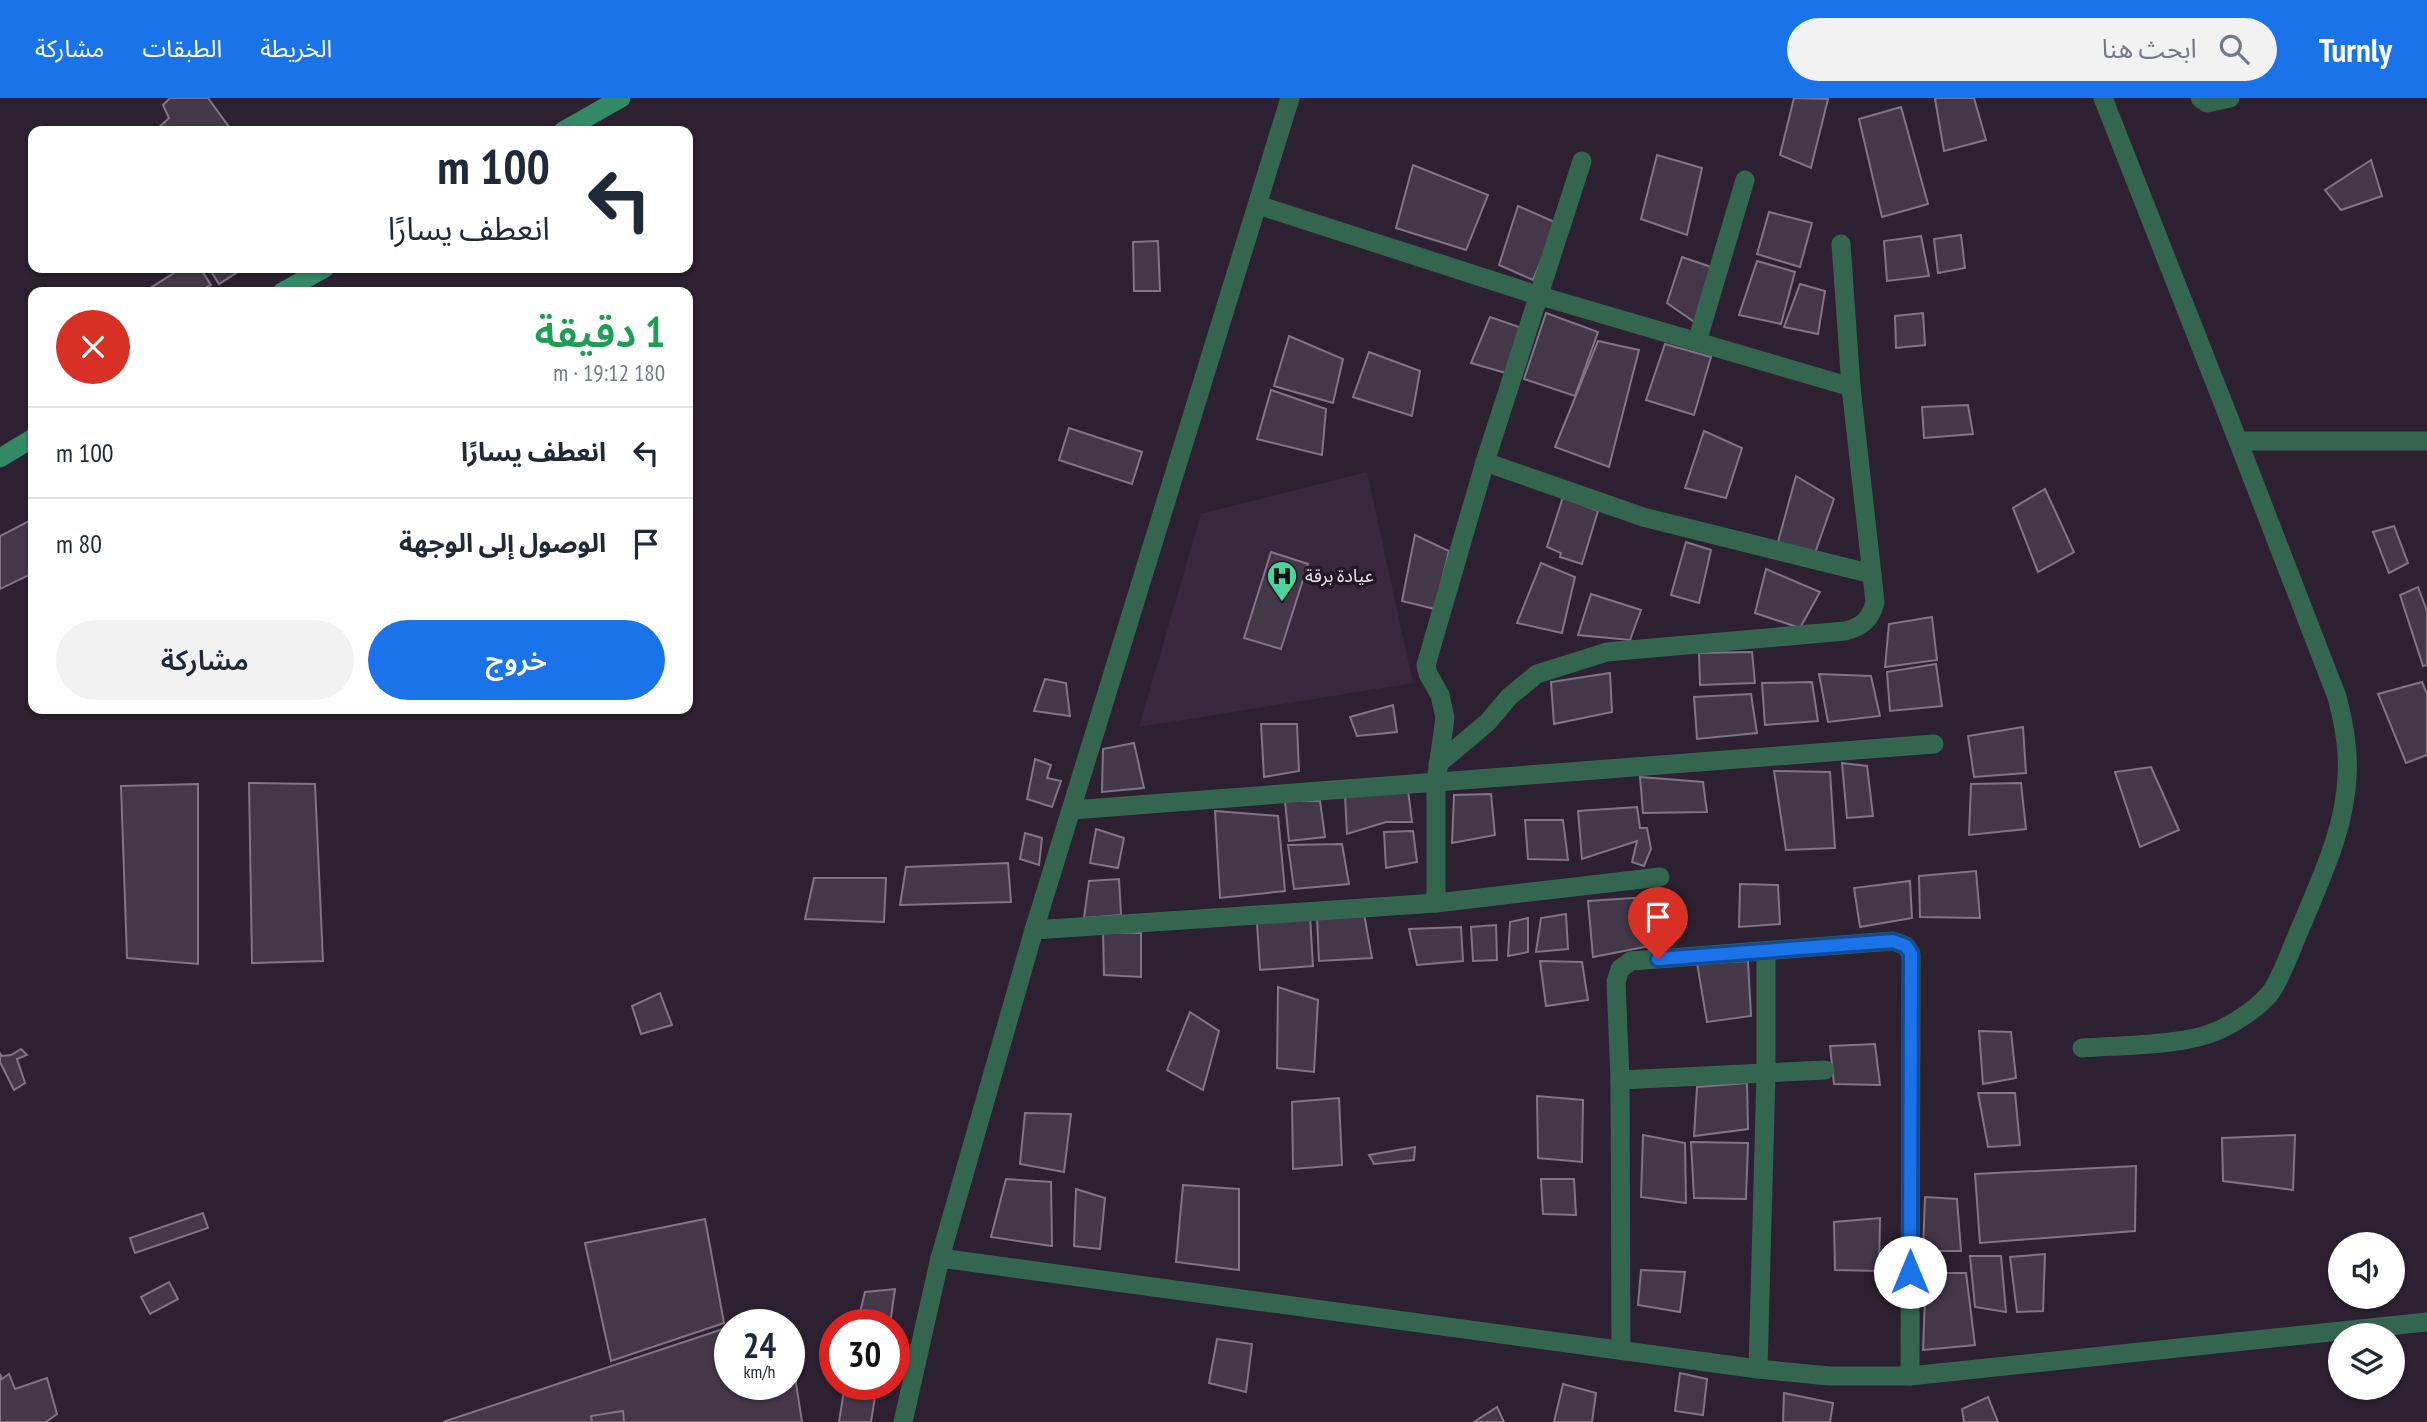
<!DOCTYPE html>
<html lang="ar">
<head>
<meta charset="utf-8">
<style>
	body { margin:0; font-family:"PT Sans Narrow","Noto Sans Arabic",sans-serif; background:#f2f2f3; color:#1f2937; direction:rtl; height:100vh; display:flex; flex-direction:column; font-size:26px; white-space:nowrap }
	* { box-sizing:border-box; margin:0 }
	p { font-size:23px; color:#747a83 }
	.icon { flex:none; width:38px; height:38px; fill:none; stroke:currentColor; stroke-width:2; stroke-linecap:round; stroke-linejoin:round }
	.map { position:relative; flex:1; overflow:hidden; direction:ltr }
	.sheet { position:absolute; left:28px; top:189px; width:665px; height:427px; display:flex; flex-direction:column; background:#fff; border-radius:14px; box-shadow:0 2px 5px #0004; direction:rtl }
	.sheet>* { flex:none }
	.top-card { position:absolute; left:28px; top:28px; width:665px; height:147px; border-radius:14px; box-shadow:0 2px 5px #0004; direction:rtl; background:#fff; color:#1f2937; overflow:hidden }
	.tools { position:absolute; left:2328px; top:1134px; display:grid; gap:14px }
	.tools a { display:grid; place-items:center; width:77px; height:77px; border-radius:50%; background:#fff; box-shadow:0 2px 5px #0004; font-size:35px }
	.speed { position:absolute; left:714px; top:1211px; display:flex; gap:14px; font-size:35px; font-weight:700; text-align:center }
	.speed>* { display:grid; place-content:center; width:91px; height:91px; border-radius:50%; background:#fff; box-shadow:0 2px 5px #0004; line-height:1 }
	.speed small { font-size:18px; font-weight:400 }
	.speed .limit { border:10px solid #d22; background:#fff; color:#111 }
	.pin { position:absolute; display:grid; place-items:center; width:60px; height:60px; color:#fff; margin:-72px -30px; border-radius:50% 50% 50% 0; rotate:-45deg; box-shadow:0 0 7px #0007 }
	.pin .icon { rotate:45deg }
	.me { position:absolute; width:77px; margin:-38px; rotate:0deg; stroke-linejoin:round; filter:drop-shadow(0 0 5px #0008) }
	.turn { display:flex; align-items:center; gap:24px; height:147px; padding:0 28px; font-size:32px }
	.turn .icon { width:91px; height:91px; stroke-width:2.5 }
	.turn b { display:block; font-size:49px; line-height:60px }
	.round { display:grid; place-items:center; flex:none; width:74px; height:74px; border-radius:37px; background:#f2f2f3 }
	.summary { display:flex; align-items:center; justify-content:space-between; height:119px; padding:0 28px }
	h1 { font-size:42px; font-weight:600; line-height:52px; color:#1e9e55 }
	.cta { display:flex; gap:14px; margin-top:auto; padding:14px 28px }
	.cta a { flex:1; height:80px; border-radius:42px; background:#1a73e8; color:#fff; font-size:28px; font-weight:600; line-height:80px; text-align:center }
	.cta a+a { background:#f2f2f3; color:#1f2937 }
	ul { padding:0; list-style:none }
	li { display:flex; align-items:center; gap:21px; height:91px; padding:0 28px; border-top:2px solid #e0e1e3 }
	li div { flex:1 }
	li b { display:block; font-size:26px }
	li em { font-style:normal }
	header { display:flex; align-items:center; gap:42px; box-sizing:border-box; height:98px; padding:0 35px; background:#1a73e8; color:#fff }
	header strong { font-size:33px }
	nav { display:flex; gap:38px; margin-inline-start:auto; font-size:24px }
	.search { width:490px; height:63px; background:#f2f2f3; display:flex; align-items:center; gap:18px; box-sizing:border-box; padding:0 24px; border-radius:38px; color:#747a83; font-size:26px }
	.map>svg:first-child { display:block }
	.built { fill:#39283d }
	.building { fill:#443748; stroke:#827386; stroke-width:2 }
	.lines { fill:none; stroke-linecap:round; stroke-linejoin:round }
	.minor { stroke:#34664f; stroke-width:19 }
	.secondary { stroke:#338a66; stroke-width:19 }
	.route-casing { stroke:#114b97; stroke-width:18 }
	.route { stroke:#1a73e8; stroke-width:12 }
	.labels { text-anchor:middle; stroke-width:7; stroke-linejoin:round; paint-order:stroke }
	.poi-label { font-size:18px; fill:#eee6f1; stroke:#231726; text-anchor:start }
</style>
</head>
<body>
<header>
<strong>Turnly</strong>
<div class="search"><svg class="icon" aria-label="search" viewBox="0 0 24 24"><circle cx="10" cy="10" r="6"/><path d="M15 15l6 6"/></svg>ابحث هنا</div>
<nav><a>الخريطة</a><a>الطبقات</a><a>مشاركة</a></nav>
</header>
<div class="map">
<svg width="2427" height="1324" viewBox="0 0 2427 1324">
	<rect width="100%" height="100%" fill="#2d2030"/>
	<path class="built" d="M1367,374l46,211 -274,44 62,-213z"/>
	<g class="building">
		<path d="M170,0h38l24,33h-77l14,-13 -6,-13z"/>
		<path d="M1794,0l34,1 -17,69 -31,-13z"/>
		<path d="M1937,0h37l12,42 -42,11 -9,-52z"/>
		<path d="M1901,9l27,97 -46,13 -23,-98z"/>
		<path d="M1657,57l45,13 -15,67 -46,-16z"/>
		<path d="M2371,62l11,36 -41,14 -16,-20z"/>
		<path d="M1413,67l75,30 -22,55 -70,-22z"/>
		<path d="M1518,108l39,17 -24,57 -34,-15z"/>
		<path d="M1769,114l43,11 -12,44 -43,-13z"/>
		<path d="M1961,137l4,33 -27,5 -4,-34z"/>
		<path d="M1921,138l8,40 -42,5 -3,-40z"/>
		<path d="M1158,143l2,50h-26l-1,-49z"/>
		<path d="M1682,159l29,10 -15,56 -29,-20z"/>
		<path d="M1757,163l38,11 -14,52 -42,-9z"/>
		<path d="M182,170h18l11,17 -13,7h-54z"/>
		<path d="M209,170h35l-25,16z"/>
		<path d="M1800,186l25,7 -7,43 -34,-7z"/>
		<path d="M1546,215l52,19 -23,64 -51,-17z"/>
		<path d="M1923,215l2,32 -29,3 -1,-32z"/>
		<path d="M1490,219l32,11 -16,45 -35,-10z"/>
		<path d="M1289,238l54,23 -10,44 -59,-17z"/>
		<path d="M1598,243l41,9 -30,117 -54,-20z"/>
		<path d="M1665,246l46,13 -17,58 -48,-15z"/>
		<path d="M1369,254l51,19 -8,45 -59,-19z"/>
		<path d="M1271,292l55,19 -4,46 -65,-16z"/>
		<path d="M1968,307l5,29 -49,4 -2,-31z"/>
		<path d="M1069,330l73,24 -10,32 -73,-24z"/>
		<path d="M1704,333l38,17 -16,50 -41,-10z"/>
		<path d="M1796,378l38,23 -19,54 -37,-11z"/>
		<path d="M2045,391l29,63 -36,20 -25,-64z"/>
		<path d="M1563,399l35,14 -16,53 -22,-7 1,-4 -14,-6z"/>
		<path d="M33,421v54l-33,16v-53z"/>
		<path d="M2394,428l14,37 -19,10 -16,-41z"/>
		<path d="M1415,437l34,16 -14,58 -33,-8z"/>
		<path d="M1686,444l25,8 -12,53 -28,-8z"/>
		<path d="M1271,454l37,12 -27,85 -37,-11z"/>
		<path d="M1541,465l34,14 -13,56 -45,-10z"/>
		<path d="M1766,471l54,23 -20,36 -45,-15z"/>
		<path d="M2418,489l9,24v54l-4,1 -23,-71z"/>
		<path d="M1591,496l50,16 -11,30 -52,-5z"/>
		<path d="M1932,519l5,43 -52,7 4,-43z"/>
		<path d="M1752,554l3,31 -55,2 -1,-32z"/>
		<path d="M1936,566l6,42 -52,5 -3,-39z"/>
		<path d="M1610,575l2,39 -58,12 -3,-42z"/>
		<path d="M1819,576l52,2 9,40 -52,6z"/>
		<path d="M1045,581l21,4 4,33 -36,-5z"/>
		<path d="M1812,584l6,39 -53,4 -3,-42z"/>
		<path d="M2422,584l5,12v61l-21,8 -28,-69z"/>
		<path d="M1751,596l6,39 -60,6 -3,-42z"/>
		<path d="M1393,607l4,27 -40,4 -7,-19z"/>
		<path d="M1261,626h36l2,47 -35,6z"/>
		<path d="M2023,629l3,46 -52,4 -6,-41z"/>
		<path d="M1134,645l10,45 -42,4 1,-43z"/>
		<path d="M1035,661l16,6 -4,13 14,3 -9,26 -25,-8z"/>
		<path d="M1842,665l25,3 6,50 -26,2z"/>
		<path d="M2151,669l28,63 -39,17 -25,-75z"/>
		<path d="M1774,673l56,1 5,76 -49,2z"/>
		<path d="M1640,679l63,5 4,30 -64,1z"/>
		<path d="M249,685l66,1 8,177 -71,2z"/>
		<path d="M2021,685l5,46 -57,6 2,-51z"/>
		<path d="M198,686v180l-71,-6 -6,-172z"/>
		<path d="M1408,692l4,32h-26l-39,12 -2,-39z"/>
		<path d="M1491,696l4,41 -43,8 2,-48z"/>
		<path d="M1285,703h35l5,36 -36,4z"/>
		<path d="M1637,709l3,21h7l4,21 -7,17 -12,-4 5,-21 -55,18 -4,-48z"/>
		<path d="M1215,713l63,5 7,75 -65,7z"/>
		<path d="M1525,722h38l5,40 -40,-1z"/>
		<path d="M1096,731l28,9 -6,30 -28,-5z"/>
		<path d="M1413,733l4,31 -31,6 -2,-36z"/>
		<path d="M1025,735l17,5 -3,27 -19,-6z"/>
		<path d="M1342,746l7,40 -55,5 -6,-44z"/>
		<path d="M1008,765l3,39 -111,3 6,-38z"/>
		<path d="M1976,773l4,47 -60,-1 -1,-41z"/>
		<path d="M814,780h72l-2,44 -79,-3z"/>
		<path d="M1119,781l2,36 -37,3 5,-37z"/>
		<path d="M1910,783l2,37 -52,9 -6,-39z"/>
		<path d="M1740,786l38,1 2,39 -41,3z"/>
		<path d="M1648,799l2,49 -57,11 -5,-56z"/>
		<path d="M1364,816l8,44 -53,3 -2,-43z"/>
		<path d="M1566,816l2,35 -32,3 5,-34z"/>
		<path d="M1310,819l3,49 -53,4 -3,-47z"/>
		<path d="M1528,820v34l-20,4 2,-34z"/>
		<path d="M1496,827l1,35 -24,1 -2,-34z"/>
		<path d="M1461,829l2,34 -46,4 -8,-36z"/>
		<path d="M1103,834l38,1v44l-37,-2z"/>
		<path d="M1540,863l42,1 6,38 -42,6z"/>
		<path d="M1748,863l3,55 -44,6 -10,-59z"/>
		<path d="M1278,889l40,13 -4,72 -37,-4z"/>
		<path d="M660,895l12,32 -31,9 -9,-28z"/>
		<path d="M1190,914l29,19 -16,59 -36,-20z"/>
		<path d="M1979,933l32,1 5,46 -33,6z"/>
		<path d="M1875,946l5,41 -46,-1 -4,-38z"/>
		<path d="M21,951l6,6 -10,4 8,24 -11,7 -14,-28v-9l2,3 9,-1z"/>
		<path d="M1747,985l1,46 -54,7 3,-49z"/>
		<path d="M1978,995h37l5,52 -32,2z"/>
		<path d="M1537,998l46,4 -1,62 -44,-4z"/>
		<path d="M1339,1000l3,67 -49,4 -1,-67z"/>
		<path d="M1025,1015l46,1 -7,58 -44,-8z"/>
		<path d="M1643,1037l42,8 1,60 -45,-6z"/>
		<path d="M2295,1037l-2,55 -70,-9 -1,-43z"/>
		<path d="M1691,1044l57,1 -2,56 -52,-1z"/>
		<path d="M1415,1049l-1,13 -40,4 -5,-9z"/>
		<path d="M2136,1068l-1,65 -155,12 -5,-69z"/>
		<path d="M1006,1081l45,3 1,64 -61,-9z"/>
		<path d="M1541,1081h33l2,36 -33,-1z"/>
		<path d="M1183,1087l56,4v81l-63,-8z"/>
		<path d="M1076,1091l29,9 -5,51 -26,-3z"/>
		<path d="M1925,1099l32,2 4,52h-38z"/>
		<path d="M203,1115l5,15 -73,25 -5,-15z"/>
		<path d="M1880,1120l-1,53 -44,-1 -1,-48z"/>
		<path d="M705,1121l19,104 -113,38 -26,-118z"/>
		<path d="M2045,1156l-2,57 -26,1 -7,-55z"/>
		<path d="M1970,1158h31l5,56 -31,-5z"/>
		<path d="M1641,1172l44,2 -5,40 -42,-7z"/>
		<path d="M1926,1175h40l9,72 -52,5z"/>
		<path d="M169,1184l9,17 -28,15 -9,-17z"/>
		<path d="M895,1191l-5,36h-33l8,-33z"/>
		<path d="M723,1231l7,1v54h59v-46l13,84h-359z"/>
		<path d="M1217,1241l35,5 -6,48 -37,-9z"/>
		<path d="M1680,1275l27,6 -4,36 -28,-4z"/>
		<path d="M0,1276l2,5 7,-5 6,15 32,-11 10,36 -11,8h-46z"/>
		<path d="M845,1286h32l-6,38h-32z"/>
		<path d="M1563,1286l33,9 -4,29h-38z"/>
		<path d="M1784,1295l49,10 -3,19h-47z"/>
		<path d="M1988,1299l10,25h-34l-2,-13z"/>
		<path d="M1497,1309l7,15h-30z"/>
		<path d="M623,1313l1,11h-32l-1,-6z"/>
	</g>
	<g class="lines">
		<g class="minor">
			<path d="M2200,0l7,5 23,-5"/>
			<path d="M1258,107l279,90 314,92"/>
			<path d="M1697,244l48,-162"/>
			<path d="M2238,343h189"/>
			<path d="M1485,364l158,55 229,57"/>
			<path d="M1438,666l50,-42 21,-25 28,-23 70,-22 238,-21c17,-4 26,-12 30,-29l-24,-215 -10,-143"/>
			<path d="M1072,712l862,-66"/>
			<path d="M1436,805v-121l9,-64 -5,-23 -12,-21 -2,-9 59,-203 97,-301"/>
			<path d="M1034,832l402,-27 224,-26"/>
			<path d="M2082,950c39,-3 103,-2 137,-18 18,-8 40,-23 52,-38 12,-18 20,-43 29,-63 20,-49 45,-99 47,-153 2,-27 -3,-53 -10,-79l-99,-256 -135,-343"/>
			<path d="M1620,982l205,-10"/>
			<path d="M940,1160l818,111 71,7h81l517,-54"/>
			<path d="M1621,1251l-1,-269 -4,-98 4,-13 11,-8 262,-20 13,5 5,8 -1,422"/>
			<path d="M1758,1271l8,-295v-123"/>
			<path d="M903,1324l37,-164 94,-328 256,-832"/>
		</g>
		<g class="secondary">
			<path d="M563,33l58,-33"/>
			<path d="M282,194l43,-24"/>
			<path d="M0,360l33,-20"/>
		</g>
	</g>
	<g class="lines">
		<g class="route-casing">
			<path id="route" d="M1658,861l235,-18 13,5 5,8 -1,318"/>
		</g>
		<use href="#route" class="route"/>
	</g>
	<defs>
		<g id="hospital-pin" transform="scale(1.575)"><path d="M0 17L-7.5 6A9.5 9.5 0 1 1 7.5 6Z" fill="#4ad49c" stroke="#231726"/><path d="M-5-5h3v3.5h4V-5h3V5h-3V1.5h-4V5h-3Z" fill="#111"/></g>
	</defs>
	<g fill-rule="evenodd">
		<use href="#hospital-pin" x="1282" y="478"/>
	</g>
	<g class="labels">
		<g class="poi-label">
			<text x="1305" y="484">عيادة برقة</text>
		</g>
	</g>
</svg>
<div class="tools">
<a><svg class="icon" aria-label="sound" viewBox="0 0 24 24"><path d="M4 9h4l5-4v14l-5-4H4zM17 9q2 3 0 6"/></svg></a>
<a><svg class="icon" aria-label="layers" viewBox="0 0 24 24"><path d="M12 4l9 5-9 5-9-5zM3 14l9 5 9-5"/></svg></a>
</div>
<div class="speed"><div>24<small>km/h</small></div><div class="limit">30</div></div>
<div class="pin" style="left:1658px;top:861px;background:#d93025"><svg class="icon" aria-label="arrive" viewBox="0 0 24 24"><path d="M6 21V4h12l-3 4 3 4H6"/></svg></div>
<svg class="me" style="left:1910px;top:1174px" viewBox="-20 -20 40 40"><circle r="19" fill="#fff"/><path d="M0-13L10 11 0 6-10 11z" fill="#1a73e8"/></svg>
<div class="top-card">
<div class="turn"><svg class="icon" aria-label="left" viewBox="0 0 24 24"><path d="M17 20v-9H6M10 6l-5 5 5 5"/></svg><div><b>100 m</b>انعطف يسارًا</div></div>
</div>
<section class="sheet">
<div class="summary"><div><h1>1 دقيقة</h1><p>180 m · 19:12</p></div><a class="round" style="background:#d93025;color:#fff"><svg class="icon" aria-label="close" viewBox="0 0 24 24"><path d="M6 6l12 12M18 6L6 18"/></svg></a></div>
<ul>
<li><svg class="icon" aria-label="left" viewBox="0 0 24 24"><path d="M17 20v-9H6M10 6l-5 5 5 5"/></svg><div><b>انعطف يسارًا</b></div><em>100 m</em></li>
<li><svg class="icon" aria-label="arrive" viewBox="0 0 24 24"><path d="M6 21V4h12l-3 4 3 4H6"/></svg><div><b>الوصول إلى الوجهة</b></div><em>80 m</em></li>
</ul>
<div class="cta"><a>خروج</a><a>مشاركة</a></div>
</section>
</div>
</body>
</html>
